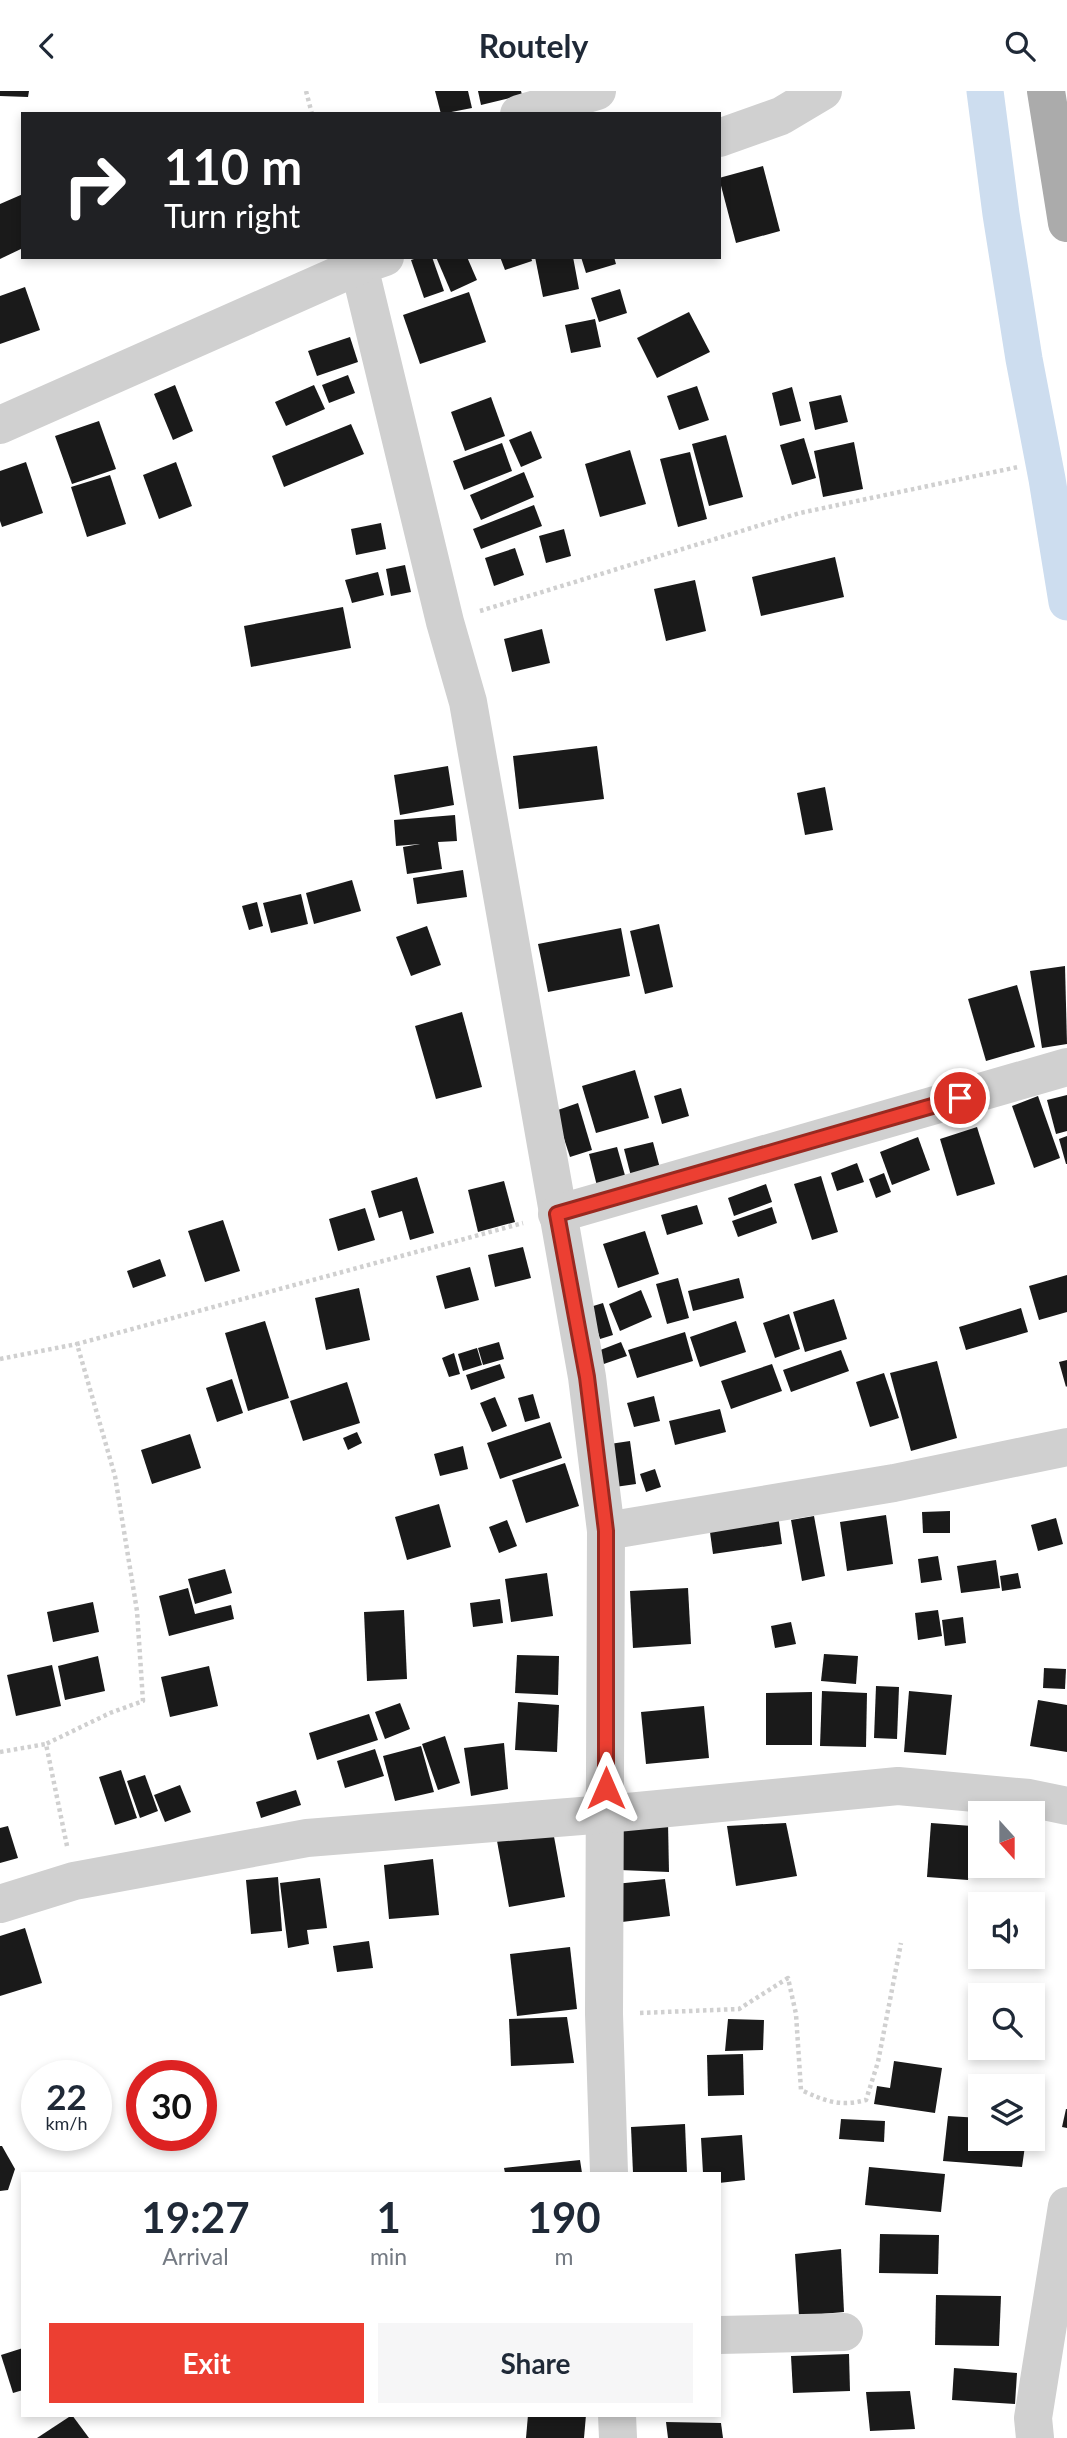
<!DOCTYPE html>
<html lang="en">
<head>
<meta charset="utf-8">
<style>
	body { margin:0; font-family:Lato,sans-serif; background:#f6f6f7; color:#1f2937; height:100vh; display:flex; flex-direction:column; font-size:26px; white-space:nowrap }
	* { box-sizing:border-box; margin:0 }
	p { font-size:23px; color:#747a83 }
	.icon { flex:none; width:38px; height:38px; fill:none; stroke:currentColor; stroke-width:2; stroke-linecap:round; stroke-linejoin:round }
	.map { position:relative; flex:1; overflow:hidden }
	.drawer { position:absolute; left:21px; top:2081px; width:700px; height:245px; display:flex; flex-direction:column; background:#fff; border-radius:0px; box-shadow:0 4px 10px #0003 }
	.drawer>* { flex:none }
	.hud { position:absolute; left:21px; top:21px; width:700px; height:147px; border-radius:0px; box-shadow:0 4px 10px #0003; background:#202124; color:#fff; overflow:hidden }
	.needle { width:46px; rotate:159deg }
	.tools { position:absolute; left:968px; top:1710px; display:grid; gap:14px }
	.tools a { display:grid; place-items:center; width:77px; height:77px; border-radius:0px; background:#fff; box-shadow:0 4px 10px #0003; font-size:35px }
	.speed { position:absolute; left:21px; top:1969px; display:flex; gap:14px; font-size:35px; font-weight:700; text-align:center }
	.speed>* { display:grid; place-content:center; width:91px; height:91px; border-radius:50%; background:#fff; box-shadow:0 4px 10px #0003; line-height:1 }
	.speed small { font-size:18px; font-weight:400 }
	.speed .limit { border:10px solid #d22; background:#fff; color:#111 }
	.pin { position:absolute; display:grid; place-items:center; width:60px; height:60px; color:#fff; margin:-30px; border:4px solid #fff; border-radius:50%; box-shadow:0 2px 7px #0007 }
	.me { position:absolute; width:77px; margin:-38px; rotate:0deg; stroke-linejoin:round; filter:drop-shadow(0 0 5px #0008) }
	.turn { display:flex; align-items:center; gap:24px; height:147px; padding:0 28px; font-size:32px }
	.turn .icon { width:91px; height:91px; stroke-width:2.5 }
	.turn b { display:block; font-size:49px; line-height:60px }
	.eta { display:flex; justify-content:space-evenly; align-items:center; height:119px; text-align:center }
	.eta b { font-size:42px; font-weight:700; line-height:49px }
	.action { display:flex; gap:14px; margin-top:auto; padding:14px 28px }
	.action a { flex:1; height:80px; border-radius:0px; background:#ec3f32; color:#fff; font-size:28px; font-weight:700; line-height:80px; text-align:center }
	.action a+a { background:#f6f6f7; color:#1f2937 }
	header { display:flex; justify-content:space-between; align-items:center; height:91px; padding:0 28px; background:#fff; font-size:32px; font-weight:700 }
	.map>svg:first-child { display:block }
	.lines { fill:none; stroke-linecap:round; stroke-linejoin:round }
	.canal { stroke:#cdddef; stroke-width:37 }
	.building { fill:#1a1a1a }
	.path { stroke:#d0d0d0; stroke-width:4.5; stroke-dasharray:3.5 3.5; stroke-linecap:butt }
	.minor { stroke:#d0d0d0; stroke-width:38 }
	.major { stroke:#ababab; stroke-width:38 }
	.route-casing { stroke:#992920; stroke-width:18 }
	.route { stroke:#ec3f32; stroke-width:12 }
</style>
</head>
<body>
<header><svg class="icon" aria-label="back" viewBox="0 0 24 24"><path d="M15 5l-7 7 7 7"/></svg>Routely<svg class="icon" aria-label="search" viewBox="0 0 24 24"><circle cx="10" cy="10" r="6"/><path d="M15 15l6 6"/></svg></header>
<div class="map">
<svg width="1067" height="2347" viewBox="0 0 1067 2347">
	<rect width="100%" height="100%" fill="#fff"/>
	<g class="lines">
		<path class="canal" d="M985,0l16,123 23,145 23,120 20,123"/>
	</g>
	<g class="building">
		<path d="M0,0h29l-1,6 -28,-1z"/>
		<path d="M435,0h33l4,17 -31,6z"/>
		<path d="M478,0h43l1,4 -41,10z"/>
		<path d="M763,75l17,65 -44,12 -17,-65z"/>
		<path d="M23,103v54l-23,11v-55z"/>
		<path d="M420,166h12l12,34 -20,7 -13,-38z"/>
		<path d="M436,166h31l10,23 -26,12z"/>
		<path d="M500,166h31l1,4 -27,9z"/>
		<path d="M535,166h38l6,32 -36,8z"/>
		<path d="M581,166h33l2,7 -30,9z"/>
		<path d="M25,196l15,43 -40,14v-48z"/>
		<path d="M620,198l7,24 -28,9 -8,-24z"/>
		<path d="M469,201l17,50 -66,22 -17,-49z"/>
		<path d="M689,221l21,40 -53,26 -20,-40z"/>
		<path d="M595,228l6,28 -30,6 -6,-28z"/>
		<path d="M350,246l8,25 -41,14 -9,-25z"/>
		<path d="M348,284l7,18 -26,10 -7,-18z"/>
		<path d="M175,294l18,46 -20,9 -19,-46z"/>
		<path d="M314,294l11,24 -39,17 -11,-24z"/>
		<path d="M697,295l12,34 -30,10 -12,-34z"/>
		<path d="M792,296l9,34 -21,5 -8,-33z"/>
		<path d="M841,304l7,27 -33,8 -6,-28z"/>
		<path d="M491,306l14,39 -40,15 -14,-39z"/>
		<path d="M99,330l17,48 -44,15 -17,-48z"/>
		<path d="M351,333l13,30 -80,33 -12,-31z"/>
		<path d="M531,340l11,27 -21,9 -12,-27z"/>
		<path d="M726,344l17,62 -34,9 -17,-62z"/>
		<path d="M804,347l12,40 -24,7 -12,-40z"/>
		<path d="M854,351l9,47 -40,8 -9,-46z"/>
		<path d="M502,352l10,28 -48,19 -11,-29z"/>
		<path d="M630,359l16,54 -46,13 -15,-53z"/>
		<path d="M690,361l17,67 -29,8 -18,-68z"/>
		<path d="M26,371l17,51 -41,14 -2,-6v-50z"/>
		<path d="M176,371l16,44 -33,13 -16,-44z"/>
		<path d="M524,381l10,25 -53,23 -11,-25z"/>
		<path d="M110,384l16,49 -39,13 -16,-50z"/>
		<path d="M534,414l8,21 -61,23 -8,-20z"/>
		<path d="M381,432l5,26 -30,6 -5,-26z"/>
		<path d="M564,438l7,27 -25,7 -7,-27z"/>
		<path d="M515,457l9,27 -30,11 -9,-28z"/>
		<path d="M835,466l9,40 -83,19 -9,-39z"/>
		<path d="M405,474l6,27 -20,4 -5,-27z"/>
		<path d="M378,481l6,23 -32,8 -7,-23z"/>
		<path d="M695,489l11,51 -40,10 -12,-52z"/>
		<path d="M343,516l8,41 -100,19 -7,-41z"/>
		<path d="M542,538l8,34 -38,9 -8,-33z"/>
		<path d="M597,655l7,53 -85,10 -6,-53z"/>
		<path d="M448,675l6,39 -54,10 -6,-40z"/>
		<path d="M825,696l8,43 -28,5 -8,-42z"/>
		<path d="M455,724l2,26 -19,1 4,27 -35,5 -4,-27 17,-3 -24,2 -2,-26z"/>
		<path d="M463,779l4,27 -50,7 -4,-26z"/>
		<path d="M352,789l9,31 -47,13 -8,-31z"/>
		<path d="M301,803l7,30 -37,9 -8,-30z"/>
		<path d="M257,811l6,24 -14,4 -7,-24z"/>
		<path d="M659,833l14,63 -28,7 -15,-63z"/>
		<path d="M427,835l14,39 -30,11 -15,-39z"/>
		<path d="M621,837l9,48 -82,16 -10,-48z"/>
		<path d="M1065,875l2,78 -25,4 -12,-77z"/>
		<path d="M1017,894l18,62 -49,14 -18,-62z"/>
		<path d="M462,921l20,75 -46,12 -21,-73z"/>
		<path d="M635,979l14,48 -53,15 -14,-47z"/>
		<path d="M681,997l8,28 -27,8 -8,-28z"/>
		<path d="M1067,1004v36l-11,3 -9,-34z"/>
		<path d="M1038,1005l22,62 -26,10 -22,-62z"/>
		<path d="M578,1012l14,47 -22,7 -15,-46z"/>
		<path d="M977,1036l18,57 -38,12 -17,-57z"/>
		<path d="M1067,1045v28h-1l-7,-25z"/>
		<path d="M918,1046l12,33 -38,15 -12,-33z"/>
		<path d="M653,1051l8,30 -29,8 -8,-31z"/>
		<path d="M617,1056l11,39 -29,8 -10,-40z"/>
		<path d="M857,1072l7,19 -27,9 -6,-18z"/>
		<path d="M884,1082l7,19 -15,6 -7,-19z"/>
		<path d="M821,1085l17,56 -26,8 -18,-56z"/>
		<path d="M417,1086l17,56 -24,7 -8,-29 -23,7 -8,-27z"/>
		<path d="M504,1090l11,41 -37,10 -10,-42z"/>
		<path d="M766,1093l6,18 -38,14 -6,-18z"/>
		<path d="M697,1114l6,19 -36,11 -6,-20z"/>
		<path d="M772,1116l5,16 -39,14 -6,-16z"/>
		<path d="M365,1117l10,32 -37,11 -9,-32z"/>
		<path d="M223,1129l17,51 -35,11 -17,-51z"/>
		<path d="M645,1140l14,43 -41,14 -15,-44z"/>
		<path d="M523,1156l8,31 -36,9 -7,-32z"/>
		<path d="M160,1168l6,17 -33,12 -6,-17z"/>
		<path d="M470,1176l9,33 -34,9 -9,-33z"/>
		<path d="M1067,1184v37l-28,8 -10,-34z"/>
		<path d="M678,1187l11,40 -22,6 -11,-40z"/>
		<path d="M739,1187l5,20 -51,13 -5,-20z"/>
		<path d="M359,1197l11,52 -44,10 -11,-52z"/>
		<path d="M641,1199l11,27 -32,14 -11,-27z"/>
		<path d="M834,1208l13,40 -42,13 -12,-40z"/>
		<path d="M603,1212l10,32 -13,4 -10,-32z"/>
		<path d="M1021,1217l7,24 -62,18 -7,-23z"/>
		<path d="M789,1223l11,35 -25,9 -12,-35z"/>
		<path d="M265,1230l24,77 -41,13 -23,-78z"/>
		<path d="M736,1230l10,31 -46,15 -10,-30z"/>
		<path d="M685,1241l8,29 -56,17 -9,-28z"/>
		<path d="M499,1251l5,17 -21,6 -5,-17z"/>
		<path d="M621,1251l6,14 -32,11 -5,-13z"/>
		<path d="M477,1257l5,17 -19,6 -5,-17z"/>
		<path d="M841,1259l8,21 -58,21 -8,-22z"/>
		<path d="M454,1262l6,21 -11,3 -7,-19z"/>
		<path d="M1067,1269v26l-1,1 -7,-25z"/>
		<path d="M937,1270l20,77 -46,13 -21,-78z"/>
		<path d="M500,1273l5,14 -34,12 -5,-15z"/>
		<path d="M772,1273l10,27 -51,18 -10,-28z"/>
		<path d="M884,1282l15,45 -29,9 -14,-45z"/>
		<path d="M232,1288l11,34 -26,9 -11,-34z"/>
		<path d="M347,1291l13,41 -57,18 -13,-40z"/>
		<path d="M533,1303l7,24 -15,4 -7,-24z"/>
		<path d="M654,1305l6,25 -26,6 -7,-24z"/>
		<path d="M495,1306l12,29 -15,6 -12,-29z"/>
		<path d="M720,1318l6,23 -51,13 -6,-24z"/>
		<path d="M550,1331l12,36 -62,21 -13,-36z"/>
		<path d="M357,1341l5,11 -14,7 -5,-12z"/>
		<path d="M190,1343l11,34 -49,16 -11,-34z"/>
		<path d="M630,1350l6,43 -28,4 -5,-43z"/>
		<path d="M463,1355l5,23 -28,7 -6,-22z"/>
		<path d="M565,1372l14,43 -53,17 -14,-43z"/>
		<path d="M655,1378l6,18 -15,5 -6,-18z"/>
		<path d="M439,1413l12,43 -44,13 -12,-43z"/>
		<path d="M950,1420v22h-27l-1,-21z"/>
		<path d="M778,1424l4,29 -69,10 -4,-29z"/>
		<path d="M886,1424l7,49 -46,7 -7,-49z"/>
		<path d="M814,1425l11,60 -23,5 -11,-61z"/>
		<path d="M1056,1427l7,26 -25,7 -7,-26z"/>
		<path d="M507,1429l10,26 -18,7 -10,-26z"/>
		<path d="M938,1465l4,24 -21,3 -3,-24z"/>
		<path d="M996,1469l4,28 -39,5 -4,-27z"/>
		<path d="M225,1478l7,24 -37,11 -7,-25z"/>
		<path d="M547,1482l6,43 -42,6 -6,-43z"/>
		<path d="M1018,1482l3,15 -19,3 -2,-15z"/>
		<path d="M188,1497l7,26 36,-9 3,14 -65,17 -10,-40z"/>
		<path d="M688,1497l3,56 -58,4 -3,-57z"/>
		<path d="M500,1508l3,24 -30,4 -3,-24z"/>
		<path d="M93,1511l6,30 -46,10 -6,-30z"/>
		<path d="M404,1519l3,69 -40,2 -3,-69z"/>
		<path d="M938,1519l4,26 -24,4 -3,-27z"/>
		<path d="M963,1526l3,26 -21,3 -3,-26z"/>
		<path d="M791,1531l5,22 -21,4 -4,-22z"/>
		<path d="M824,1563l34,2 -2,28 -35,-3z"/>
		<path d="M517,1564l42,1 -1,39 -43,-2z"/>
		<path d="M98,1565l7,35 -40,9 -7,-34z"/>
		<path d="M52,1574l9,41 -45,10 -9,-41z"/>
		<path d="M209,1575l9,40 -48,11 -9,-40z"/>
		<path d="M1044,1577l22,1 -1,20 -22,-1z"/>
		<path d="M876,1595l23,1 -2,52 -23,-1z"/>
		<path d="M822,1600l45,2 -1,54 -46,-1z"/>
		<path d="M909,1600l43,4 -6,60 -42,-3z"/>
		<path d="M812,1601v53h-46v-52z"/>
		<path d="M1038,1609l29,5v47l-37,-6z"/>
		<path d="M518,1611l41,3 -2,47 -42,-2z"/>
		<path d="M400,1612l10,26 -25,10 -10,-27z"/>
		<path d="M704,1615l5,52 -63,6 -5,-52z"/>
		<path d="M369,1623l9,26 -61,20 -8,-27z"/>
		<path d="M445,1645l15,47 -22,7 -16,-46z"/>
		<path d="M504,1652l4,46 -37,7 -7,-48z"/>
		<path d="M421,1655l13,46 -39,9 -12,-45z"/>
		<path d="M375,1658l9,27 -39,12 -8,-27z"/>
		<path d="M121,1679l16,48 -22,7 -16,-48z"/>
		<path d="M145,1684l13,36 -18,7 -13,-37z"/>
		<path d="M180,1694l11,27 -26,10 -11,-27z"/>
		<path d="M296,1699l5,15 -40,13 -5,-16z"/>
		<path d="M668,1732l1,49 -49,-2v-46z"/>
		<path d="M786,1732l11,53 -61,10 -9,-60z"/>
		<path d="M931,1732l41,3 -4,54 -41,-3z"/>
		<path d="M8,1735l10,32 -18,5v-35z"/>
		<path d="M553,1740l12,66 -56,10 -12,-66z"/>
		<path d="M433,1768l6,56 -50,4 -5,-54z"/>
		<path d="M278,1786l4,54 -31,3 -5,-54z"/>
		<path d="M320,1787l7,50 -20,2 2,14 -21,4 -8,-65z"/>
		<path d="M665,1788l5,37 -56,7 1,-39z"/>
		<path d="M25,1837l17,55 -42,13v-60z"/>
		<path d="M369,1850l4,27 -36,4 -4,-26z"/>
		<path d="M570,1856l7,62 -60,7 -7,-62z"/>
		<path d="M567,1926l7,46 -63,3 -2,-47z"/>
		<path d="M728,1928l36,1 -1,30 -38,1z"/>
		<path d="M743,1963l1,41 -36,1 -1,-41z"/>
		<path d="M894,1970l48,7 -7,45 -61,-9 3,-18 13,2z"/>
		<path d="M1066,2018h1v19l-5,-1z"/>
		<path d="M948,2025l32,2v21h46l-4,28 -79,-6z"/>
		<path d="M841,2028l44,2 -1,21 -45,-3z"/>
		<path d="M685,2033l2,49h-54l-2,-46z"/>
		<path d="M742,2044l3,45 -26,3v-10h-16l-2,-35z"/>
		<path d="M0,2055h2l13,23 -7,21 -8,1z"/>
		<path d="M580,2069l2,13h-77l-1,-5z"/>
		<path d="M869,2076l76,7 -4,38 -76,-7z"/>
		<path d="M880,2143l59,1 -1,39 -59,-1z"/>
		<path d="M841,2158l3,63 -45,4 -4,-62z"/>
		<path d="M936,2204l65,1 -2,50 -64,-1z"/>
		<path d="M23,2257v42l-10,3 -12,-38z"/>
		<path d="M849,2263l1,37 -57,2 -2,-37z"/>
		<path d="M954,2277l63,5 -2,31 -63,-4z"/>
		<path d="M910,2300l5,38 -45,2 -4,-39z"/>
		<path d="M72,2324l17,23h-52z"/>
		<path d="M528,2324h58l-2,23h-58z"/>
		<path d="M666,2331l55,1 2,15h-55z"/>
	</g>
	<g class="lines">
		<g class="path">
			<path d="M306,0l6,23"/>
			<path d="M480,520l320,-98 218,-46"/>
			<path d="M0,1268l77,-15"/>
			<path d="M0,1661l46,-8"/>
			<path d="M67,1755l-21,-102 64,-31 33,-12 -6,-90 -22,-135 -38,-132 446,-121"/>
			<path d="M640,1922l99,-4 49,-31 8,36 5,76c24,11 39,17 65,10l12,-38 23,-119"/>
		</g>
		<g class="minor">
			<path d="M519,23l78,-23"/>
			<path d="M719,47l62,-22 42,-25"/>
			<path d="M385,166l-26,9 86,356 23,80 119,675 19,154 -2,483 5,159"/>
			<path d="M0,334l359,-159"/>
			<path d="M557,1123l510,-147"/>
			<path d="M606,1440l288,-48 173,-36"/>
			<path d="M0,1813l74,-23 233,-43 299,-24 292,-28 131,12 38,8"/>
			<path d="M719,2244l125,-3"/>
			<path d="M617,2324l1,23"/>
			<path d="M1035,2347l-2,-20 34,-212"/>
		</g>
		<path class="major" d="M1046,0l21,132"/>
	</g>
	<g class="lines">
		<g class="route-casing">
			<path id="route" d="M606,1697v-257l-19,-154 -30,-163 403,-116"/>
		</g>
		<use href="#route" class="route"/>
	</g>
</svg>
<div class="tools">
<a><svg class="needle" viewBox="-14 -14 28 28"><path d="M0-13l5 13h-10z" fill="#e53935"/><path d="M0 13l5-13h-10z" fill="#747a83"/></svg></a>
<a><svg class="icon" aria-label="sound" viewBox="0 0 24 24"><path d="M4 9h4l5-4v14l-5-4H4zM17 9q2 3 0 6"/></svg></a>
<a><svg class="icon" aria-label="search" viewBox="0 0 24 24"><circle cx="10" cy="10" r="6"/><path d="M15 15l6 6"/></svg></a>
<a><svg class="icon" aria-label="layers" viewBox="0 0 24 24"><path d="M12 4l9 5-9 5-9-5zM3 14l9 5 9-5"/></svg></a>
</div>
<div class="speed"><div>22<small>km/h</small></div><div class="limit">30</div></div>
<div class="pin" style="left:960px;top:1007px;background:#d93025"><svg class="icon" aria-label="arrive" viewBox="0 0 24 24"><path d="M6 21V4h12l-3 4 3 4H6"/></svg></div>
<svg class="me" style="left:606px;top:1697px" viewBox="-20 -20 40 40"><path d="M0-17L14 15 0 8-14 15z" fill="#ec3f32" stroke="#fff" stroke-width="4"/></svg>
<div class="hud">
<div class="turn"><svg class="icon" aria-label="right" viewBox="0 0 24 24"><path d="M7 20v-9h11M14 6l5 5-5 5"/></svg><div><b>110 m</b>Turn right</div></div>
</div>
<section class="drawer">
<div class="eta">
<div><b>19:27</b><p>Arrival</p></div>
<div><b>1</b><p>min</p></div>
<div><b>190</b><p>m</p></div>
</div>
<div class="action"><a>Exit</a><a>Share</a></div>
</section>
</div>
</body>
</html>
